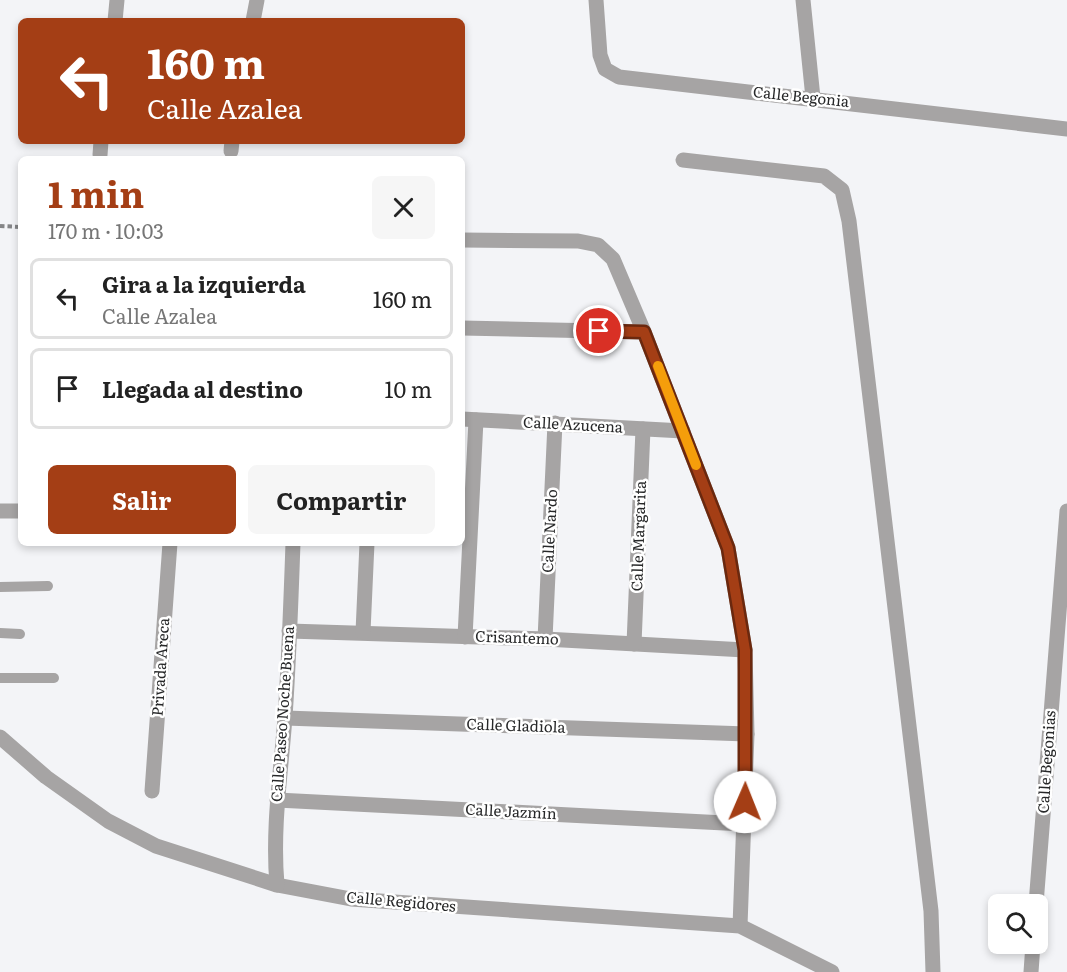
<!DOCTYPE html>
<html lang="es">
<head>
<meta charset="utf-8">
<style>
	body { margin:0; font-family:Literata,serif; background:#f6f6f6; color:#222; height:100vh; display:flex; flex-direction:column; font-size:22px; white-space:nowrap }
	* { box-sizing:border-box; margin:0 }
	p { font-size:20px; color:#767676 }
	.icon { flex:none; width:33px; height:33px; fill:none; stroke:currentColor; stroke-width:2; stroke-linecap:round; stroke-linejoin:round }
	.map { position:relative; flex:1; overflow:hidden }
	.details { position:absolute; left:18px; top:156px; width:447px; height:390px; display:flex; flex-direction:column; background:#fff; border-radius:9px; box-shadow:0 3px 9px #0003 }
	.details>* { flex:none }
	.hud { position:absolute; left:18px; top:18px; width:447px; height:126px; border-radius:9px; box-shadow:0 3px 9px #0003; background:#a43e15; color:#fff; overflow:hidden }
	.controls { position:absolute; left:988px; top:894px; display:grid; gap:12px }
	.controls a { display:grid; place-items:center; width:60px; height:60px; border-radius:9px; background:#fff; box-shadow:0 3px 9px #0003; font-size:30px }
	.pin { position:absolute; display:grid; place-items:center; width:51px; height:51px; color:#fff; margin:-26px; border:3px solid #fff; border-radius:50%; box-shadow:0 2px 6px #0007 }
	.me { position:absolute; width:66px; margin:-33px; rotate:1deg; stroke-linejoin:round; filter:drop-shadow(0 0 4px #0008) }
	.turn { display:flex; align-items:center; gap:21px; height:126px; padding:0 30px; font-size:27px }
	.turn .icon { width:78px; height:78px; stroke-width:2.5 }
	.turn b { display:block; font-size:42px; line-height:51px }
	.round { display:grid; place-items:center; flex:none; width:63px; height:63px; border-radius:9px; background:#f6f6f6 }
	.overview { display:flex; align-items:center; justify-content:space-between; height:102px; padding:0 30px }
	h1 { font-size:36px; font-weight:700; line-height:45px; color:#a43e15 }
	.action { display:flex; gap:12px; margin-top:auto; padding:12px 30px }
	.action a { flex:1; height:69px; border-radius:9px; background:#a43e15; color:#fff; font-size:24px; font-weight:700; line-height:69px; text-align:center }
	.action a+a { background:#f6f6f6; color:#222 }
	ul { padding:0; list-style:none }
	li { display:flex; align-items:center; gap:18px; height:81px; margin:0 12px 9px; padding:0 18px; border:3px solid #e0e0e0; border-radius:9px }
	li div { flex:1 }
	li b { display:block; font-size:22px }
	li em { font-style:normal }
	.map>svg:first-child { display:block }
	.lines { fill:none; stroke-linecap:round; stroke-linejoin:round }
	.path { stroke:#848587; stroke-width:4; stroke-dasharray:4.5 3; stroke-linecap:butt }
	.lane { stroke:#a6a4a4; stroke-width:10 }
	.street { stroke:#a6a4a4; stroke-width:15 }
	.route-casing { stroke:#6b280e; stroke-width:15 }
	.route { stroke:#a43e15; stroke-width:10 }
	.slow { stroke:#f59e0b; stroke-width:10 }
	.labels { text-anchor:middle; stroke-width:5; stroke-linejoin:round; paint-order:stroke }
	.street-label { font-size:15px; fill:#272829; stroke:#fff }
</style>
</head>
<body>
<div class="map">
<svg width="1067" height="972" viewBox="0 0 1067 972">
	<rect width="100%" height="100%" fill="#f3f4f7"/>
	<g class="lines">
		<path class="path" d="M0,226l21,1"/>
		<g class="lane">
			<path d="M0,587l48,-1"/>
			<path d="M0,633l20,1"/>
			<path d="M0,678h54"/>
		</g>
		<g class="street">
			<path d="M596,0l4,55 5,14 14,8 448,52"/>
			<path d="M803,0l10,98"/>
			<path d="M115,21l2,-21"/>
			<path d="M253,21l4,-21"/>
			<path d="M231,151l1,-10"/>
			<path d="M100,155l1,-14"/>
			<path d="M683,160l141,16 18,14 7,31 82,690 2,61"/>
			<path d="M462,240l116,1 20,4 15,14 31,73 84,216 17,102 2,84 -7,192"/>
			<path d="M462,328l182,4"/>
			<path d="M462,419l221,12"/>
			<path d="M0,511h21"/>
			<path d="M289,631l256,8 200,11"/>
			<path d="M363,632l4,-89"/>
			<path d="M465,637l11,-217"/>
			<path d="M545,639l10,-216"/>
			<path d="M634,644l9,-215"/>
			<path d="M285,718l462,16"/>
			<path d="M0,737l46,40 62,44 48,25 121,39 74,14 389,27 92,46"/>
			<path d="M152,791l18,-248"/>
			<path d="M277,800l467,24"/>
			<path d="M277,885c-5,-57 4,-112 8,-168 4,-58 6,-116 8,-174"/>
			<path d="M1036,904l31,-393"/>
			<path d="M1031,972l2,-28"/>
		</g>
	</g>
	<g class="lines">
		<g class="route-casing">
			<path id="route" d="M599,331l45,1 84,216 17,102v152"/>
		</g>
		<use href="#route" class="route"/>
		<path class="slow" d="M658,366l38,99"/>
	</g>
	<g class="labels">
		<g class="street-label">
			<text transform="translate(801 97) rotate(6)" y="5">Calle Begonia</text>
			<text transform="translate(573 425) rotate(3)" y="5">Calle Azucena</text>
			<text transform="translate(550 531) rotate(-87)" y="5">Calle Nardo</text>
			<text transform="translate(639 536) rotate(-88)" y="5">Calle Margarita</text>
			<text transform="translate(517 638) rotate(2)" y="5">Crisantemo</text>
			<text transform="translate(161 667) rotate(-86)" y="5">Privada Areca</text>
			<text transform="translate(283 714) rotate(-86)" y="5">Calle Paseo Noche Buena</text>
			<text transform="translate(516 726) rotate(2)" y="5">Calle Gladiola</text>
			<text transform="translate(1047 762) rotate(-86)" y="5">Calle Begonias</text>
			<text transform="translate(511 812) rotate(3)" y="5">Calle Jazmín</text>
			<text transform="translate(401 902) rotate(5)" y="5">Calle Regidores</text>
		</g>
	</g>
</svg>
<div class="controls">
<a><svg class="icon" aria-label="search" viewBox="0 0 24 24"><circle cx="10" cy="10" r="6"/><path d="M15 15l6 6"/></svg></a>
</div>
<div class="pin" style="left:599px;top:331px;background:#d93025"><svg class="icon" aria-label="arrive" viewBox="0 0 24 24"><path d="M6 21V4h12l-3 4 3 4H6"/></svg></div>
<svg class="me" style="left:745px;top:802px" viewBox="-20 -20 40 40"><circle r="19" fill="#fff"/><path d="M0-13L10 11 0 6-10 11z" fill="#a43e15"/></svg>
<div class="hud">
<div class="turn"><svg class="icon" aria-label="left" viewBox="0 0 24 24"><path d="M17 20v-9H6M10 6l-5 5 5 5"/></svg><div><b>160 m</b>Calle Azalea</div></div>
</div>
<section class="details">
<div class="overview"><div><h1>1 min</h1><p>170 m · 10:03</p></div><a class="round"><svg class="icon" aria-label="close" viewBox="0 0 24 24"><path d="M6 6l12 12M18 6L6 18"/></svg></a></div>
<ul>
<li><svg class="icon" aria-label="left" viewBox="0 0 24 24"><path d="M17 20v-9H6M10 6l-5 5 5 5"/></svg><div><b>Gira a la izquierda</b><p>Calle Azalea</p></div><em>160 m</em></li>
<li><svg class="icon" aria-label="arrive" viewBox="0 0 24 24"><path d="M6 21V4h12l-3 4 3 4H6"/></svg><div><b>Llegada al destino</b></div><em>10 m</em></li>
</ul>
<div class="action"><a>Salir</a><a>Compartir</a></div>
</section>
</div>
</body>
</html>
